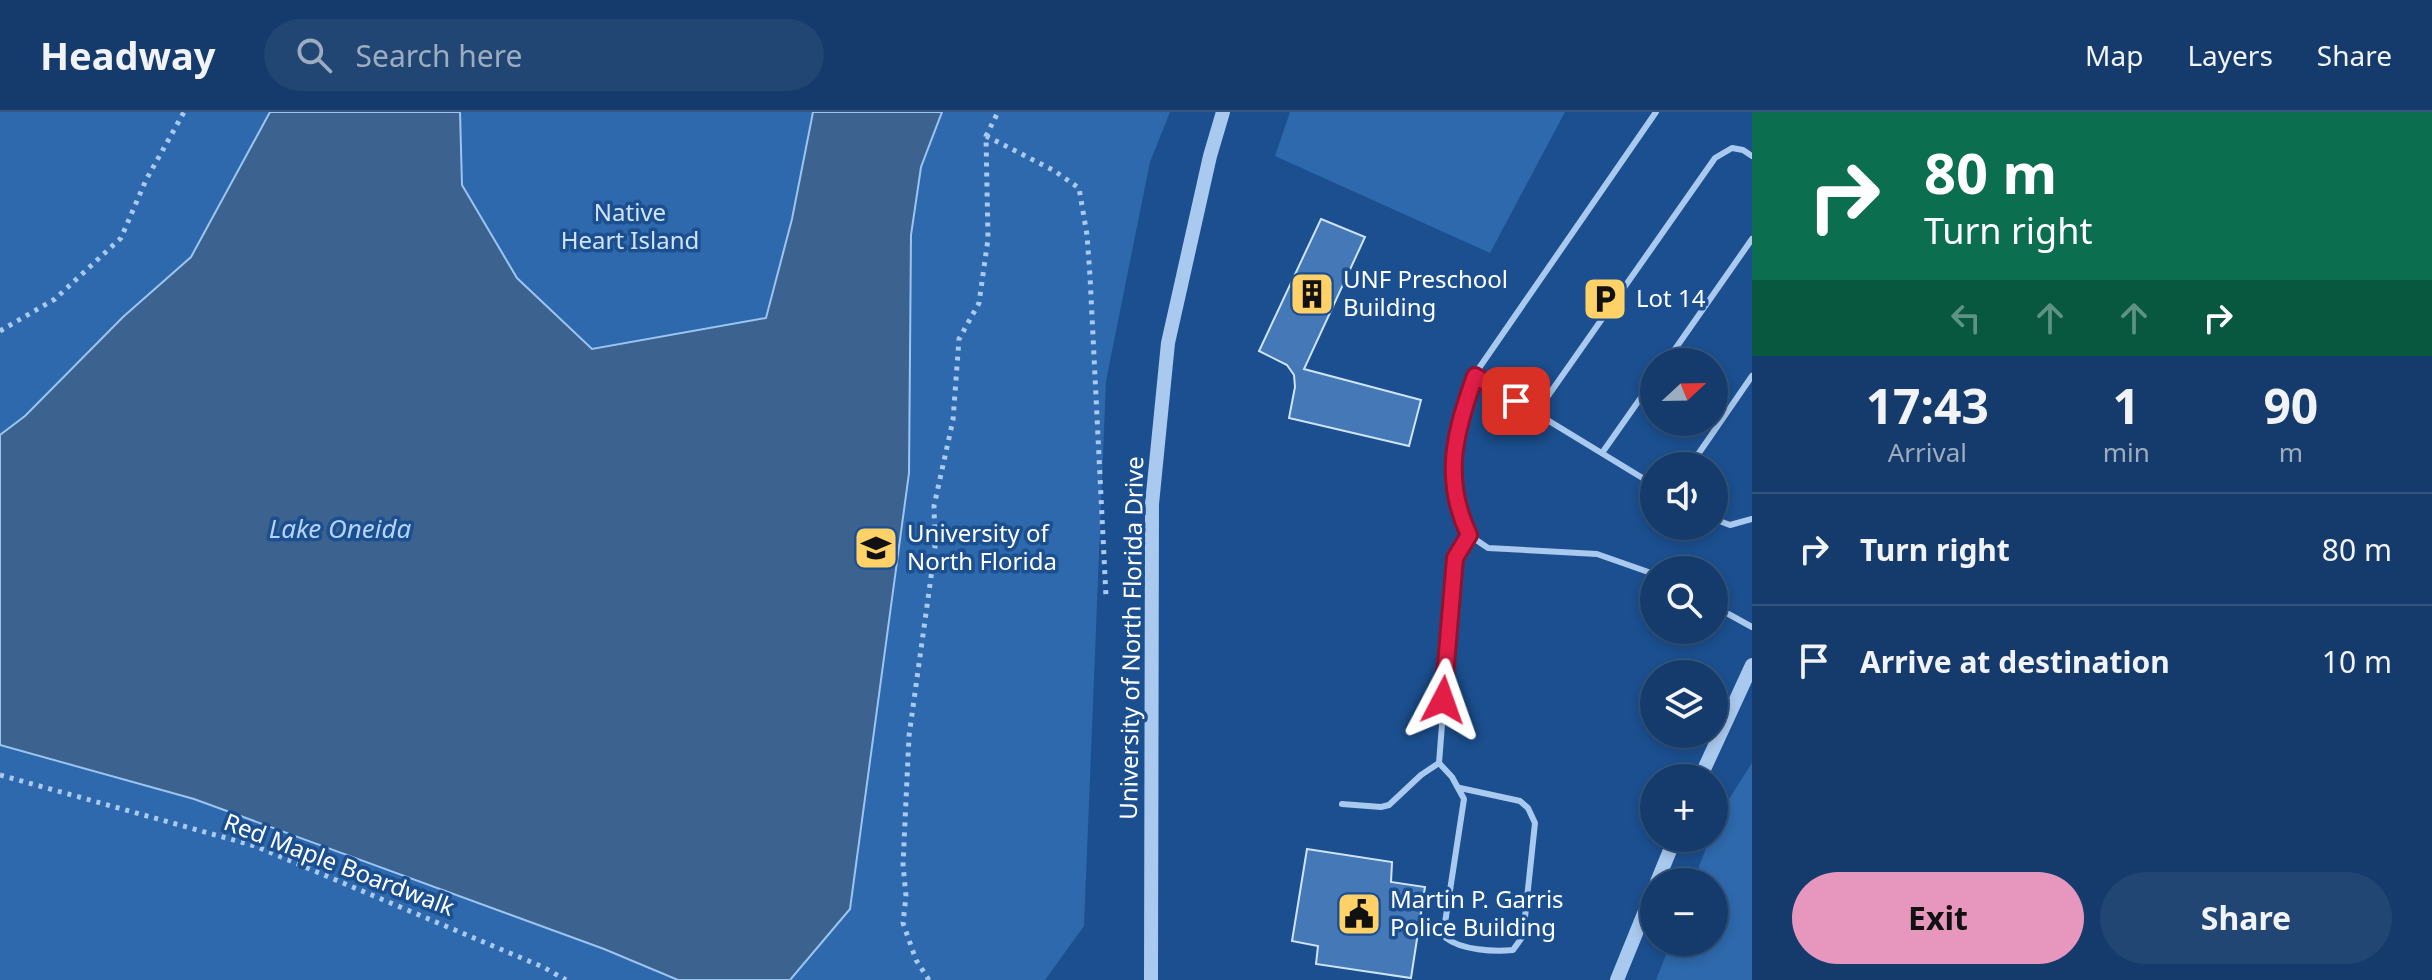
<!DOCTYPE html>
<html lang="en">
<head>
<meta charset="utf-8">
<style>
	body { margin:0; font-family:"Noto Sans",sans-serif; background:#214673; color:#f1f3f6; height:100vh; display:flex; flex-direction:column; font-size:30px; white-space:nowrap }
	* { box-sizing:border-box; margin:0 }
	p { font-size:26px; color:#9dadc1 }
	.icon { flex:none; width:44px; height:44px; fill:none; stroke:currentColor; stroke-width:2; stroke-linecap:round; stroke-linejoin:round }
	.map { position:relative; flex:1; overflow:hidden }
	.panel { display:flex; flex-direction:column; background:#143b6b; width:680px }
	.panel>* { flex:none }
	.hud { background:#0b6e4f; color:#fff; overflow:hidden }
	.needle { width:52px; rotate:68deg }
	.tools { position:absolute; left:1640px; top:236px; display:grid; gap:16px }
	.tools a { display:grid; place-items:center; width:88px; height:88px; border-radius:50%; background:#143b6b; box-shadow:0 4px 12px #0003,0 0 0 2px #33557e; font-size:40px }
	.pin { position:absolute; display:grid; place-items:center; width:68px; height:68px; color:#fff; margin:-34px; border-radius:16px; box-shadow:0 4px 12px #0006 }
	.me { position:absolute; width:88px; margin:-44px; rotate:4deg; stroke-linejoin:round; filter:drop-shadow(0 0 6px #0008) }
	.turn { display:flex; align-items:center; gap:28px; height:168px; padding:0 40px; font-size:36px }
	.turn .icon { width:104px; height:104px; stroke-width:2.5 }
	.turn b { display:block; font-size:56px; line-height:68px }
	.lanes { display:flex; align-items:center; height:76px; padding:0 40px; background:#0003; justify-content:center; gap:40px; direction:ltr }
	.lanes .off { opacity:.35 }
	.eta { display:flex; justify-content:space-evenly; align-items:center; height:136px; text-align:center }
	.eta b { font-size:48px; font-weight:700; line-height:56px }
	.primary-button { display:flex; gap:16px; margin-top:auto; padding:16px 40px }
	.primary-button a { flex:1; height:92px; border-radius:48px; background:#e797bd; color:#111; font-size:32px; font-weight:700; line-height:92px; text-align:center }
	.primary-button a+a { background:#214673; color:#f1f3f6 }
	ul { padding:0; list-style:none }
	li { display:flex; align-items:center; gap:24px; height:112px; padding:0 40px; border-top:2px solid #33557e }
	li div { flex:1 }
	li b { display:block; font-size:30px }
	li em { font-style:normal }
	header { display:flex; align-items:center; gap:48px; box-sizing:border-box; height:112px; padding:0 40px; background:#143b6b; border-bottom:2px solid #33557e }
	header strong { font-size:38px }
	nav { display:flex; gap:44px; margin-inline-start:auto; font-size:28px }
	.search { width:560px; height:72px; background:#214673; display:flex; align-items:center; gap:20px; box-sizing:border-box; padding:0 28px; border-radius:44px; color:#9dadc1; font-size:30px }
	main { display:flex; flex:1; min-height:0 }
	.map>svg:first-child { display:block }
	.green { fill:#2e69ad }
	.water { fill:#3c6290; stroke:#9cc4f0; stroke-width:2 }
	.building { fill:#4478b7; stroke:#cfe3fa; stroke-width:2 }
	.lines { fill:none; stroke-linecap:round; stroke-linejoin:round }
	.path { stroke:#a9c9ee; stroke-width:5; stroke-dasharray:4 6; stroke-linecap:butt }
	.service { stroke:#a9c9ee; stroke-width:6 }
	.tertiary { stroke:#a9c9ee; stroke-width:14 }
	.route-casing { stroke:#92132f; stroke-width:20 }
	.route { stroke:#e11d48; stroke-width:14 }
	.labels { text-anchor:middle; stroke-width:7; stroke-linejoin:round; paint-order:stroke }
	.park-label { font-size:24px; fill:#cfe3fa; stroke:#1b4f8f }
	.poi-label { font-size:24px; fill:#fff; stroke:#1b4f8f; text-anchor:start }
	.street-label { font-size:24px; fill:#fff; stroke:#1b4f8f }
	.water-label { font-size:26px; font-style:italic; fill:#b5d3f5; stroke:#1b4f8f }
</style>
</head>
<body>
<header>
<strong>Headway</strong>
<div class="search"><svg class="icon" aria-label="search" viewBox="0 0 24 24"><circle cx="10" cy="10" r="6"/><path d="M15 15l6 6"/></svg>Search here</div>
<nav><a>Map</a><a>Layers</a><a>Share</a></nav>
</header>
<main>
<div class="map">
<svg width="1752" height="868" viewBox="0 0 1752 868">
	<rect width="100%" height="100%" fill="#1b4f8f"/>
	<g class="green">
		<path d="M0,0h270l-79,145 -68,60 -98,99 -25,19z"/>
		<path d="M460,0h353l-21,107 -26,99 -174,31 -75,-71 -55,-93z"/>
		<path d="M942,0h228l-20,50 -44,219 -22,545 -39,54h-255l60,-71 59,-436 2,-238 10,-68z"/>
		<path d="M1290,0h275l-75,141 -215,-97z"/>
		<path d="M0,633l194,54 410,150 74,31h-678z"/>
		<path d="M1752,651v217h-96l15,-38h43v-60h-21l17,-44h4l3,-20z"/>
	</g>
	<path class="water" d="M270,0h190l2,73 55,93 75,71 174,-31 26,-99 21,-107h129l-21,55 -10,68 -2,238 -59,436 -60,71h-112l-74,-31 -410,-150 -194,-54v-310l25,-19 98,-99 68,-60z"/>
	<g class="building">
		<path d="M1321,107l44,18 -61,132 117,31 -12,46 -120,-28 6,-31 -1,-12 -7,-10 -28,-14z"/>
		<path d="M1307,737l85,13 -1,20 34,5 -14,91 -95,-14 2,-18 -26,-5z"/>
	</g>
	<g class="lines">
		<g class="path">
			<path d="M986,24l67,34 26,18 8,47 3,41 16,321"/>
			<path d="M0,219l55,-32 66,-61 25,-58 38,-68"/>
			<path d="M0,663l255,71 288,121 23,13"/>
			<path d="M929,868l-13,-20 -13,-37 3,-27 -3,-31 6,-129 26,-188 -1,-42 19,-86 6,-81 20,-36 9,-64 -2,-103 12,-24"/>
		</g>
		<g class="service">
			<path d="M1666,250l86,-123"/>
			<path d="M1475,264l179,109"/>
			<path d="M1536,301l179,-255 17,-10 11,2 9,6"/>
			<path d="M1602,341l52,-74"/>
			<path d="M1690,354l62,-90"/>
			<path d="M1714,407l16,6 22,-6"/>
			<path d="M1654,462l-57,-20 -109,-6 -19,-13 -11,-23 -5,-45 5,-42 19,-54 179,-259"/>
			<path d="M1714,494l38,21"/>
			<path d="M1439,651l13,14 12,22 -19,124 1,15c15,12 48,14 67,12l10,-14 12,-113 -7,-15 -8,-7 -60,-13"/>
			<path d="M1342,692l39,3 8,-2 32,-30 18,-12 16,-205 14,-23"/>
		</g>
		<g class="tertiary">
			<path d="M1700,666l52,-113"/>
			<path d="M1657,770l18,-44"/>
			<path d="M1151,868l1,-476 16,-161 42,-187 13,-44"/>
			<path d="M1617,868l37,-91"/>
		</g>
	</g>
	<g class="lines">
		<g class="route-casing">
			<path id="route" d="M1443,588l12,-142 14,-23c-27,-57 -14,-103 6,-159l41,25"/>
		</g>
		<use href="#route" class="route"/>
	</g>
	<defs>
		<g id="building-square" transform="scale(2.3)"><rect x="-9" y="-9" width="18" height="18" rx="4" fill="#ffd166" stroke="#1b4f8f"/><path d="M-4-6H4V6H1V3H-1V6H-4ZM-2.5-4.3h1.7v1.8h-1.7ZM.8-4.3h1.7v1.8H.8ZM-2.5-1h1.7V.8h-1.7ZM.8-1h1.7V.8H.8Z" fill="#111"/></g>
		<g id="parking-square" transform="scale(2.3)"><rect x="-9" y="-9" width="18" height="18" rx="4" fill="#ffd166" stroke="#1b4f8f"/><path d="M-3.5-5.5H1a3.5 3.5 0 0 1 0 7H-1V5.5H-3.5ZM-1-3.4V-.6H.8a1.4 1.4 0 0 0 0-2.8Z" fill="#111"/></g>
		<g id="university-square" transform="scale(2.3)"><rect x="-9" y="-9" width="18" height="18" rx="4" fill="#ffd166" stroke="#1b4f8f"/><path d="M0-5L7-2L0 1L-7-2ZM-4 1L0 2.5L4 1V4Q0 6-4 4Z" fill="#111"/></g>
		<g id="civic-square" transform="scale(2.3)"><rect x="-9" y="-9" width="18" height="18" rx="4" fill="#ffd166" stroke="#1b4f8f"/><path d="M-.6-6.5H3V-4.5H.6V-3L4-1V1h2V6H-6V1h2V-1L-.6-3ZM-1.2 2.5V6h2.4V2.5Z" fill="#111"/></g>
	</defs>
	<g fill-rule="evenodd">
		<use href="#building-square" x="1312" y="182"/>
		<use href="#parking-square" x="1605" y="187"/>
		<use href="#university-square" x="876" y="436"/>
		<use href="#civic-square" x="1359" y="802"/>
	</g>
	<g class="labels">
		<g class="park-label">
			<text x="630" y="109">Native<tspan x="630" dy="28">Heart Island</tspan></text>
		</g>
		<g class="poi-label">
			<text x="1343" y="176">UNF Preschool<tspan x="1343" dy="28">Building</tspan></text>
			<text x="1636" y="195">Lot 14</text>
			<text x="907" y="430">University of<tspan x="907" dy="28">North Florida</tspan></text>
			<text x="1390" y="796">Martin P. Garris<tspan x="1390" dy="28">Police Building</tspan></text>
		</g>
		<g class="street-label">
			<text transform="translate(1132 526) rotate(-89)" y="8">University of North Florida Drive</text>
			<text transform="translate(339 753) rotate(21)" y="8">Red Maple Boardwalk</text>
		</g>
		<g class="water-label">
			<text x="340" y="426">Lake Oneida</text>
		</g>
	</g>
</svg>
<div class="tools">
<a><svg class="needle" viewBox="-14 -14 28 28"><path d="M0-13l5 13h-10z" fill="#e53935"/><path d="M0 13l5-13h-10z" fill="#9dadc1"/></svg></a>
<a><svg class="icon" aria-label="sound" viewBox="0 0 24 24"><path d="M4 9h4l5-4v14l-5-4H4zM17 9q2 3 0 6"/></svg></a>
<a><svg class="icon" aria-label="search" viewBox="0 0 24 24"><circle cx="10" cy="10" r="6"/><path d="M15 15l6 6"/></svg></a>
<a><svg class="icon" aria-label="layers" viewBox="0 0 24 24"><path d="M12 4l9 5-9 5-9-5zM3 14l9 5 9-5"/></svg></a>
<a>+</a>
<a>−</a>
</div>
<div class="pin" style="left:1516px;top:289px;background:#d93025"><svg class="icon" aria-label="arrive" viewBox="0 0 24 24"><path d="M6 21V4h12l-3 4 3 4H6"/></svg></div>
<svg class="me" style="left:1443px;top:588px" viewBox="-20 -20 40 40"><path d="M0-17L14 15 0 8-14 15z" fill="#e11d48" stroke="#fff" stroke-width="4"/></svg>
</div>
<section class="panel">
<div class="hud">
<div class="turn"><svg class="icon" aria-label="right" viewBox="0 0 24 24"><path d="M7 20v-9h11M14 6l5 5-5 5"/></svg><div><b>80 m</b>Turn right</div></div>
<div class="lanes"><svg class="icon off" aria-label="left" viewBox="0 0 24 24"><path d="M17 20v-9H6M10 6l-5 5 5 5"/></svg><svg class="icon off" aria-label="ahead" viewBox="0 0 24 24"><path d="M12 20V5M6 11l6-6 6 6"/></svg><svg class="icon off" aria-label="ahead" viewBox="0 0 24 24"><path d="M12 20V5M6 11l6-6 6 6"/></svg><svg class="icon" aria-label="right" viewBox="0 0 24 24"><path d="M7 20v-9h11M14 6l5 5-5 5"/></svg></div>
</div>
<div class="eta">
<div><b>17:43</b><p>Arrival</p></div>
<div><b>1</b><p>min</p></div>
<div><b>90</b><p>m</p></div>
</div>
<ul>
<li><svg class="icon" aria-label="right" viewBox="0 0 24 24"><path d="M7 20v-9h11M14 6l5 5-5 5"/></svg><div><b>Turn right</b></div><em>80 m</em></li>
<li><svg class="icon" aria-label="arrive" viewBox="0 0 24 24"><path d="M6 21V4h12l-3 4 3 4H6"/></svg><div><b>Arrive at destination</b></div><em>10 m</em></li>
</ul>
<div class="primary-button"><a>Exit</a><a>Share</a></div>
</section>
</main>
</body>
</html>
